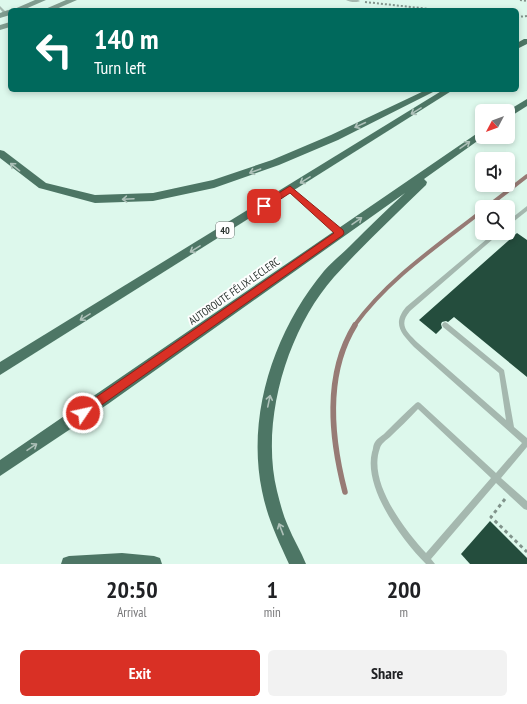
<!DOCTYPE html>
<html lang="en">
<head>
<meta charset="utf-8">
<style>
	body { margin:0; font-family:"PT Sans Narrow",sans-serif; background:#f2f2f2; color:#202124; height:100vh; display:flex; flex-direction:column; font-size:15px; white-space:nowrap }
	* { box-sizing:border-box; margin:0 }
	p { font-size:13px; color:#757577 }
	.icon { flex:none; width:22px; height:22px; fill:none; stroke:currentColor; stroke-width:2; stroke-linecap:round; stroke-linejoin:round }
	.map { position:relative; height:564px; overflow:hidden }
	.details { display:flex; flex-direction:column; background:#fff; flex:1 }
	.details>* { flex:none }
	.top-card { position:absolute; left:8px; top:8px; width:511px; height:84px; border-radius:6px; box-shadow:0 2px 6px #0003; background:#00695c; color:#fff; overflow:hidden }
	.needle { width:26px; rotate:229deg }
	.tools { position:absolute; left:475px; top:104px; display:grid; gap:8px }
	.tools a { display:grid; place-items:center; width:40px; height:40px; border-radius:6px; background:#fff; box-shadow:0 2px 6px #0003; font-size:20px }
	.pin { position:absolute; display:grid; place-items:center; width:34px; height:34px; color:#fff; margin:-17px; border-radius:8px; box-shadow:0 2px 6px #0006 }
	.me { position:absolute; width:44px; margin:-22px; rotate:56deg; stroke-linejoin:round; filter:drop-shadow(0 0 3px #0008) }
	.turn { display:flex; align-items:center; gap:14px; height:84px; padding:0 20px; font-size:18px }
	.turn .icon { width:52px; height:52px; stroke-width:2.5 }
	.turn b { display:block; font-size:28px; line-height:34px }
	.eta { display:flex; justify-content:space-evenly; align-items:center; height:68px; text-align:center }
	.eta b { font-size:24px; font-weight:600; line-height:28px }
	.cta { display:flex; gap:8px; margin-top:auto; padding:8px 20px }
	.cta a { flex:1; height:46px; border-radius:6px; background:#d93025; color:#fff; font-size:16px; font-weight:600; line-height:46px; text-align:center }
	.cta a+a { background:#f2f2f2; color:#202124 }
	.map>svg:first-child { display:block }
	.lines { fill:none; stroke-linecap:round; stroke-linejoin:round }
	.stream-far1 { stroke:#977b75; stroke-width:4 }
	.stream { stroke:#977b75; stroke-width:5.5 }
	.building { fill:#244d3d }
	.path-far1 { stroke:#81938b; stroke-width:2; stroke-dasharray:2 2; stroke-linecap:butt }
	.path { stroke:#81938b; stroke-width:3; stroke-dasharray:3.5 3.5; stroke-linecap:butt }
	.lane { fill:#a5b8af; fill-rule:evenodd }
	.secondary { fill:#809c8f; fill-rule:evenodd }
	.highway { fill:#4d7665; fill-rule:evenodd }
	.oneway { stroke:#aec1b9 }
	.route { fill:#d93025; stroke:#8d1f18 }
	.labels { text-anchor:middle; stroke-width:4; stroke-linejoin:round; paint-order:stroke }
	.shield { fill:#fefefe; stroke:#6a716e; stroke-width:1 }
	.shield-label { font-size:10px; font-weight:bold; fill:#2b3530 }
	.street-label { font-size:11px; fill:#2b3530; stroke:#fefefe }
</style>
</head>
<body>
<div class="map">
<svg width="527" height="564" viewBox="0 0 527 564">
	<rect width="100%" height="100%" fill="#ddf8ec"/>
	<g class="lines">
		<g class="stream-far1">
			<path d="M487,207l40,-31"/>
			<path d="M354,326c34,-47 82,-79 128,-115"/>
		</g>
		<path class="stream" d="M345,492c-14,-54 -21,-117 10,-167"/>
	</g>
	<g class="building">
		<path d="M517,233l10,7v137l-73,-60 -6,5 -2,-1 -4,1 -1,2 1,4 -6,6 -17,-14z"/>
		<path d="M490,521l37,37v6h-57l-9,-10z"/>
	</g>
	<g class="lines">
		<g class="path-far1">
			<path d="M520,0l7,1"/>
			<path d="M365,2l74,8"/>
			<path d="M517,17l10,-1"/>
		</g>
		<path class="path" d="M505,499l-14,18 36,35"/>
		<g class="lane">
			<path d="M346,0h12l2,1c-3,2 -11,1 -14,-1z"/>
			<path d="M0,6l7,7v2h-2l-5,-6z"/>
			<path d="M290,187l2,1 50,44 1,1 -1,1h-4l-50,-44v-1z"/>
			<path d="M527,206v5l-19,15v-5z"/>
			<path d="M494,233h6l-90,78c-12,14 -3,21 8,32l88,77 -7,-47 -56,-46 -1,-2 1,-2 2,-1 2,1 57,47 10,57 13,11v9l-26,31 26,23v9l-3,-1 -28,-26 -65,76 4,5h-9c-24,-24 -63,-76 -54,-112 1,-2 1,-6 2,-8 2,-5 8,-8 11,-11 10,-10 20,-20 31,-30l2,-1 2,1 76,70 26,-30 -108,-96c-13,-14 -22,-23 -8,-40zM418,409l73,69 -65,75c-21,-23 -59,-71 -46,-105 1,-4 6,-8 10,-11 9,-9 19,-18 28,-28z"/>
		</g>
		<g class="secondary">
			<path d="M35,0h11l-23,10h-11z"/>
			<path d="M66,0h11l-23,10h-11z"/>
			<path d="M10,10v5l-10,3v-5c4,-1 8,-4 11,-3z"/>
			<path d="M10,22v5l-10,3v-5z"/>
		</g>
		<g class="highway">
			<path d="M524,39h3v5l-10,5v-6z"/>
			<path d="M426,90h11l-99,50 -59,25 -65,23 -61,13 -58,2 -52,-14 -4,-1 -39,-30v-8l4,1 42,32 49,12 58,-2 60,-13 59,-20 59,-25z"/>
			<path d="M443,90h10l-453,285v-13z"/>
			<path d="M527,99v7l-19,12 -1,-7z"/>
			<path d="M482,130l1,7 -59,42 3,3 -1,3c-31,30 -63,60 -92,92 -47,53 -74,145 -57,214 3,12 6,24 11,35 5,13 13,25 18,38h-17c-11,-24 -22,-47 -27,-73 -16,-77 13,-161 62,-220 8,-9 18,-17 26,-25 18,-18 36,-36 55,-53l-297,211 -108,72v-16z"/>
			<path d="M122,553l32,3 6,2 2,6h-101l2,-6 6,-2z"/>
		</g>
	</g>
	<defs><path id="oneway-shaft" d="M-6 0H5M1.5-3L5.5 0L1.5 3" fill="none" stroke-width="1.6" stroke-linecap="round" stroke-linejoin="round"/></defs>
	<g class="oneway">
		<use href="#oneway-shaft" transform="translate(416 111) rotate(148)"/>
		<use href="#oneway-shaft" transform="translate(360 125) rotate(155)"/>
		<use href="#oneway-shaft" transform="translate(465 145) rotate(-35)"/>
		<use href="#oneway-shaft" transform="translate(15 167) rotate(-141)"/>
		<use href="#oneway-shaft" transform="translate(255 171) rotate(160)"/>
		<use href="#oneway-shaft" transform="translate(305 180) rotate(148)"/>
		<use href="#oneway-shaft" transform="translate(128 199) rotate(177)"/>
		<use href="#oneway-shaft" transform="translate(357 221) rotate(-35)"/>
		<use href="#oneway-shaft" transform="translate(195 249) rotate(148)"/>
		<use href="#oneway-shaft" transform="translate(85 317) rotate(148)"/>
		<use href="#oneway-shaft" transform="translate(269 401) rotate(-78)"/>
		<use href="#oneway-shaft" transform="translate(32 447) rotate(-34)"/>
		<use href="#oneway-shaft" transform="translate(281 529) rotate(-111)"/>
	</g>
	<path class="route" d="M290,186l53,44 1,3 -1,2 -257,181 -3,2 -4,-2 -2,-3 2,-4 255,-176 -44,-40 -23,15h-6v-4z"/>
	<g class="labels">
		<rect class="shield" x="216" y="222" width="18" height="16" rx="3"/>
		<g class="shield-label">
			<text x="225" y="234">40</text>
		</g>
		<g class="street-label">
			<text transform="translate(234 291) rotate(-35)" y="4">AUTOROUTE FÉLIX-LECLERC</text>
		</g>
	</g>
</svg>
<div class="tools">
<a><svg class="needle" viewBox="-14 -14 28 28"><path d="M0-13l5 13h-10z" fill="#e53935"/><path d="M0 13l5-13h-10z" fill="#757577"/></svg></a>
<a><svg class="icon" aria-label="sound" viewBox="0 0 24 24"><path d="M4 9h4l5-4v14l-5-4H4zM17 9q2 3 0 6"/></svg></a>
<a><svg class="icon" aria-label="search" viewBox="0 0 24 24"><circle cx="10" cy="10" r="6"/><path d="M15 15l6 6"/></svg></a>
</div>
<div class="pin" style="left:264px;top:206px;background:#d93025"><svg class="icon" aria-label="arrive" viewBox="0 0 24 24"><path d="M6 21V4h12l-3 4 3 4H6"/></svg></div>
<svg class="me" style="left:83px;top:413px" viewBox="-20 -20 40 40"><circle r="17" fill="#d93025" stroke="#fff" stroke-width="3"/><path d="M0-11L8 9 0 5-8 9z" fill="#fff"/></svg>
<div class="top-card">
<div class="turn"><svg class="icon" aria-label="left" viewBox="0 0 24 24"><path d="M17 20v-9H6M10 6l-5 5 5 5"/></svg><div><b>140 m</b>Turn left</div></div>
</div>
</div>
<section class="details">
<div class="eta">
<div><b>20:50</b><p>Arrival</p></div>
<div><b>1</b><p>min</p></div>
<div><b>200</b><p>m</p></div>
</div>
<div class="cta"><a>Exit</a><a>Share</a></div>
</section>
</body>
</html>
